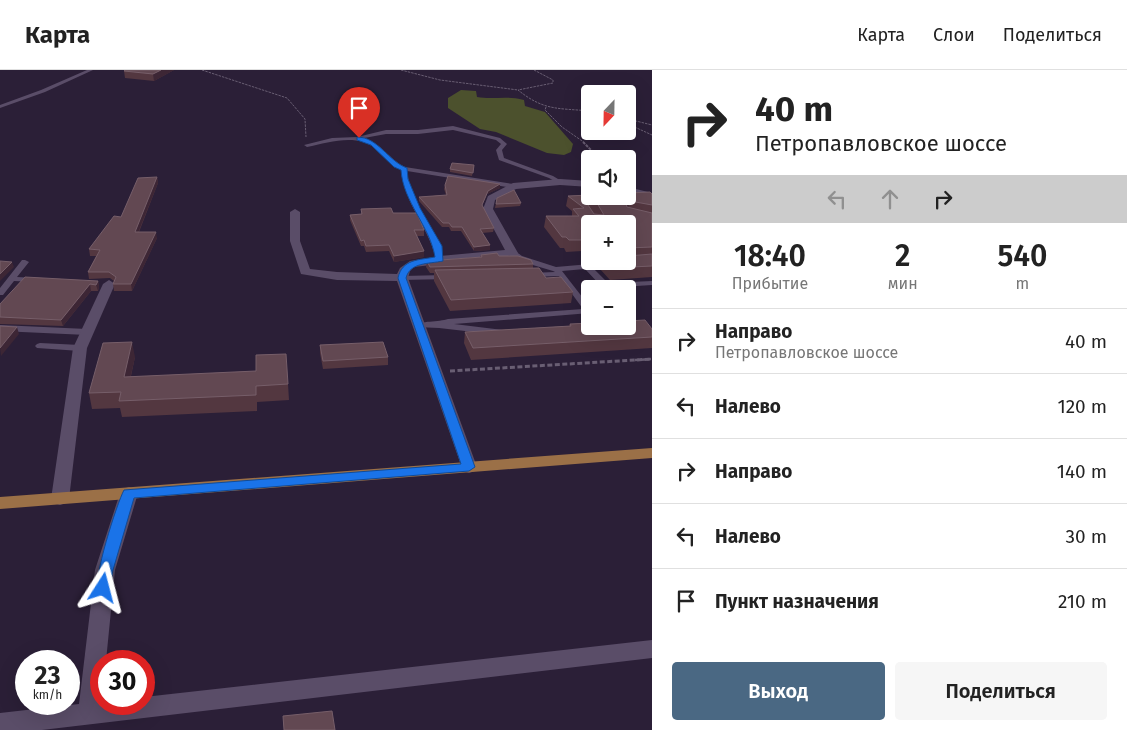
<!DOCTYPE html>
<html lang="ru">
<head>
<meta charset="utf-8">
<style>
	body { margin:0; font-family:"Fira Sans",sans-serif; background:#f6f6f6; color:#222; height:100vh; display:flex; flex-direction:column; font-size:19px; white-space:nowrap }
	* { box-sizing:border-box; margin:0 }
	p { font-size:16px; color:#767676 }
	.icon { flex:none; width:28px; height:28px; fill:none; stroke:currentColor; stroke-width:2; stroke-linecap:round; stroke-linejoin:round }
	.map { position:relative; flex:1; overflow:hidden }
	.side { display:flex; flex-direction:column; background:#fff; width:475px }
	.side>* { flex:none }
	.banner { background:#fff; color:#222; overflow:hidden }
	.needle { width:32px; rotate:202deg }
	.buttons { position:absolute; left:581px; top:15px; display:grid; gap:10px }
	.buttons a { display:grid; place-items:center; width:55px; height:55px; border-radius:5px; background:#fff; box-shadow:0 5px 20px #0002; font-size:25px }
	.speed { position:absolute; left:15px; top:580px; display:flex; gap:10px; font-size:25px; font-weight:700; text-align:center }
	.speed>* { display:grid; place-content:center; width:65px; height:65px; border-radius:50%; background:#fff; box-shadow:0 5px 20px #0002; line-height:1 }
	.speed small { font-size:12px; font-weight:400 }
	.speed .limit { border:8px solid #d22; background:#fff; color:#111 }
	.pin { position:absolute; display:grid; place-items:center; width:42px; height:42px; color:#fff; margin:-51px -21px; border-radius:50% 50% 50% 0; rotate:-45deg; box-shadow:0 0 5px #0007 }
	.pin .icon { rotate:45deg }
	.me { position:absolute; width:55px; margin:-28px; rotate:9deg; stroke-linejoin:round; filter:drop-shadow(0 0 4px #0008) }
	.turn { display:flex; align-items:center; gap:18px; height:105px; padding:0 20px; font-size:22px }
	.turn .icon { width:65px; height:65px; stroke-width:2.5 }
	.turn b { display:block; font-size:35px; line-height:42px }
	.lanes { display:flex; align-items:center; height:48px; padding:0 20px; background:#0003; justify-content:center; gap:25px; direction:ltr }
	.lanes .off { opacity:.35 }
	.eta { display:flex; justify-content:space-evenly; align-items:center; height:85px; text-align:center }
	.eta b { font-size:30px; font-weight:600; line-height:35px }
	.action { display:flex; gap:10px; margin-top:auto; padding:10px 20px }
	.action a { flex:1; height:58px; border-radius:5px; background:#4a6883; color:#fff; font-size:20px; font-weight:600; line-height:58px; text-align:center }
	.action a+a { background:#f6f6f6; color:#222 }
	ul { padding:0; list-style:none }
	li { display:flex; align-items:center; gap:15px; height:65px; padding:0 20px; border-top:1px solid #e0e0e0 }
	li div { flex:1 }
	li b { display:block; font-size:19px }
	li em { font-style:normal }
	header { display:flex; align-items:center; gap:30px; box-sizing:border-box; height:70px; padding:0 25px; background:#fff; border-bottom:1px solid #e0e0e0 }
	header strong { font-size:24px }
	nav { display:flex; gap:28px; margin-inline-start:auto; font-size:18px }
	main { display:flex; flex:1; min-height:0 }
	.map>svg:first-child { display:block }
	.green { fill:#4c512d }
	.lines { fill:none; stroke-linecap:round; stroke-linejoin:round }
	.path-far3 { stroke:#695e73; stroke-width:1; stroke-dasharray:2.5 1; stroke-linecap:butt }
	.path-far2 { stroke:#695e73; stroke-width:2; stroke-dasharray:3 1; stroke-linecap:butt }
	.path-far1 { stroke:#695e73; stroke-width:2.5; stroke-dasharray:4 2; stroke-linecap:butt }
	.path { stroke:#695e73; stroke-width:3; stroke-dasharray:5 2.5; stroke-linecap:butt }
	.lane { fill:#5a4d68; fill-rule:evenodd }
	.street { fill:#5a4d68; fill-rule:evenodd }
	.primary { fill:#9b7047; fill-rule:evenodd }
	.wall { fill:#533740 }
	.shaded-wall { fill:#3d2635 }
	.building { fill:#624852; stroke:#765e69; fill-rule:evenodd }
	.route { fill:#1a73e8; stroke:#114b97 }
</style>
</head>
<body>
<header>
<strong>Карта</strong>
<nav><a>Карта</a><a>Слои</a><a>Поделиться</a></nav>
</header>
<main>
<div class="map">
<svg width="652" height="660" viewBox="0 0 652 660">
	<rect width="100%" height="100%" fill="#2b1f37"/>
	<path class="green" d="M461,20l15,1 1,6c17,3 28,-2 47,3l1,6 20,6 28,32 -2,8 -7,3 -17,-2 -51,-21 -16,-3 -32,-21v-10z"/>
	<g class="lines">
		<g class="path-far3">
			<path d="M202,0l85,28 18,21 1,18"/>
			<path d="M401,0l39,10 78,10"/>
			<path d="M534,0l19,10v3l-35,7c26,21 40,18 72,21"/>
			<path d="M546,37l-1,3 17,17 23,16"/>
			<path d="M628,49l24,6"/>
			<path d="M628,54l24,11"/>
		</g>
		<path class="path-far2" d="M583,72l17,17"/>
		<path class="path-far1" d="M635,290l17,-1"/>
		<path class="path" d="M450,301l202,-12"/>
		<g class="lane">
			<path d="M87,0h6l-48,22 -45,16v-3l41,-15z"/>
			<path d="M453,56l47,12 7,6 -5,6 2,8 49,18 10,6 -5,1 -9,-5 -50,-18 -3,-10 5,-6 -5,-4 -43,-10 -35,4h-32l-22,4c17,5 26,22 41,29l108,17 3,2 -3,2 -106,-17c4,33 29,57 37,88l-4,2 -4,-2c-7,-31 -32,-56 -35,-89 -10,-5 -16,-13 -25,-21 -19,-16 -46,-7 -69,-2l-3,-2 28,-7 25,-1 29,-7h32z"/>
			<path d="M509,181h6l7,5 34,11 57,-5h3v4l-23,2 15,15 44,-2v4l-46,3h-3l-18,-19 -23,2 28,36v6l-136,11 49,6 1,2 -4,3 -61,-7 -23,-1 -1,-2c5,-4 24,-3 33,-6l135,-10 -24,-33 -29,1 -4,-2 4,-2 25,-1 -2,-1 -37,-11 -7,-5z"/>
			<path d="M22,190h3l4,2 -12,15 19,1 4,2 -4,2 -22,-1 -11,14h-3v-7z"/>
			<path d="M446,205l4,2 -1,2 -47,1 -4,-2 4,-2z"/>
			<path d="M0,255l87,4 4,3 -4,3 -87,-4z"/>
			<path d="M40,273l40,2 5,3 -5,3 -43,-3 -2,-2 2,-2z"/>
		</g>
		<g class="street">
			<path d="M560,109l30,2v6l-30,-2 -44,4 -21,11 -2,9 25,44 -2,2 -102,12 -4,4 -2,7 69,189 -2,4 -6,2 -6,-2 -66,-190 -60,-1 -36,-6 -11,-33v-29l5,-3 5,3v29l10,28 27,3 60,2 3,-6 10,-7 30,-5 65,-6 -22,-41 5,-13 25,-13z"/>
			<path d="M628,117l24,6v6l-24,-6z"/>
			<path d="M109,210l6,4 -28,64 -18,151 -3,4 -6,2 -6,-2 -3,-4 22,-151 30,-64z"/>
			<path d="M129,417l6,2 3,4 -23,77 -9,91h-5v43h43v-7l508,-57v18l-610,72h-42v-17l79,-9 16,-134 25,-77 3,-4z"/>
		</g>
		<path class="primary" d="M652,378v10l-652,51v-12z"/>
	</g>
	<g class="wall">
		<path d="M174,0l-20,11 -29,-3 -1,-7z"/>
		<path d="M474,95l-2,11 -22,-4v-3z"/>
		<path d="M157,107l1,6 -19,49 18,6 -25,53h-18l-1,-7 1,-3 -4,-3 -21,1 -1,-7 8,-16h-6l-1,-7 32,-32z"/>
		<path d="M500,114v4l-13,6 -5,12 12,22 -1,4 -11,1 8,12v5l-16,1 -13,-20h-10l-2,-4h-7l-23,-26v-4l27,-2 -2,-6 1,-4z"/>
		<path d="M652,124v83l-42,3 -10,-11 1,-8 -8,1 -1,-1h36v-37h-38v35l-8,-8 -16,1 -2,-4h-4l-16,-21 2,-11h26v-5l-6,-5 2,-10z"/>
		<path d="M497,128l24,5 -1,3 -25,2z"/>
		<path d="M361,139l32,4 31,17v6h-7l7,21 -30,5 -5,-11 -23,1 -2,-6h-3l-11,-26v-5l11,-1z"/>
		<path d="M481,185l18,1 34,8v4l13,10 27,14 -2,11 -121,8 -16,-30v-8h-4l-4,-6 1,-6 53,-4z"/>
		<path d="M98,211l1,6 -1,4h-7l-28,35 -63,-2v-20z"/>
		<path d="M570,254l82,13v11l-181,12 -7,-17 1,-11 104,-6z"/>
		<path d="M320,275l68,12v8l-65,4 -3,-16z"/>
		<path d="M135,287l-4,19 157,8 1,16 -32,2v9l-135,6 -2,-9 -28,1 -3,-16z"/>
	</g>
	<g class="shaded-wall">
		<path d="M161,0h13l-20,11 -1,-7z"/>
		<path d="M157,107l1,6 -22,55 -1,-6z"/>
		<path d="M500,114v4l-13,6 -6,14 1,-3 6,-14z"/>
		<path d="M630,131l-3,10 -1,-8z"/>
		<path d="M156,162l1,6 -25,53 -1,-7z"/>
		<path d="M490,175v5l-16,1v-4z"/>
		<path d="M424,181v6l-30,5v-6z"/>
		<path d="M12,192l2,5 -14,14v-7z"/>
		<path d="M98,211l1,6 -1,4 -2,-6z"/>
		<path d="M90,214l1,7 -28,35 -2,-6z"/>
		<path d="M17,257l2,7 -18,22 -1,-8z"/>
		<path d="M132,272l3,15 -8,35 -3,-15z"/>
	</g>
	<g class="building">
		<path d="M125,0h36l-8,4 -29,-3z"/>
		<path d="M452,93l22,2 -1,8 -23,-4z"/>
		<path d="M448,106l52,8 -12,7 -6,14 12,23 -14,1 10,16 -16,2 -12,-20h-10l-3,-4h-6l-24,-26 28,-2 -2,-10z"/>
		<path d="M157,107l-22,55h21l-25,52h-18l3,-7 -7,-5h-21l12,-22 -11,-1 25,-33 7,1 17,-39z"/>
		<path d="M514,120l7,13 -25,1 1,-6z"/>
		<path d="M650,122l2,2v11l-22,-4 -4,2 1,4 25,6v34l-24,1v-24h-38v21l-5,-5h-16l-3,-3h-4l-16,-21h33l-6,-7 11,-1 -16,-12 22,-1v1h38v-3zM591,133h6l7,12 -10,-1 -6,-9z"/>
		<path d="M391,138l2,5h24l7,17h-10l10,21 -30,5 -5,-11 -23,1 -2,-6 -3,1 -11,-26 12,-1 -1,-5z"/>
		<path d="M497,183l2,3h19l13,4 2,4 -103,3 -3,-6 55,-4 -1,-2z"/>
		<path d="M652,184v12l-40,2 -6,-7h22v-5z"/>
		<path d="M0,191l12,1 -12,12z"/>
		<path d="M539,198l7,10 15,-1 12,15 -122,8 -16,-30z"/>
		<path d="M25,207l73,4 -2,4 -6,-1 -29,36 -61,-3v-13z"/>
		<path d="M645,250l7,9v8l-179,11 -8,-16 106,-6 -1,-2 20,-1v3h38v-5z"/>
		<path d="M0,256l17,1 -17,21z"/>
		<path d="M132,272l-8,35 132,-6v-16l30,-1 2,30 -32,2v9l-137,6 2,-9 -32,1 14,-50z"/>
		<path d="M383,272l5,15 -65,4 -3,-16z"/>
		<path d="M332,641l3,19h-51l-1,-14z"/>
	</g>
	<path class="route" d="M357,67c21,0 31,24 50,31l1,11 12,29 22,38 1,15c-14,3 -33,1 -37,17l69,189 -6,4 -335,27 -21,72 -4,22 -6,2 -5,-2c-6,-11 19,-89 26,-102l337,-26 -63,-186c4,-19 21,-18 37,-21 -5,-31 -32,-55 -34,-87l-7,-3 -23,-22 -14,-5z"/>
</svg>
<div class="buttons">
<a><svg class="needle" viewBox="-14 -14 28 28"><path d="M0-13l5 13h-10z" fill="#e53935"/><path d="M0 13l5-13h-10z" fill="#767676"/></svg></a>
<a><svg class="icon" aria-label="sound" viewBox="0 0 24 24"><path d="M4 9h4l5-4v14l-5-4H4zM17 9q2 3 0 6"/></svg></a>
<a>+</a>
<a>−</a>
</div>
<div class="speed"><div>23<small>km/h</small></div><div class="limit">30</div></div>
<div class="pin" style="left:359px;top:68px;background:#d93025"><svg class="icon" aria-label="arrive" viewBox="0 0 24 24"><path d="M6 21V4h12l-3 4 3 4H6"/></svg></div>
<svg class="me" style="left:103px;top:518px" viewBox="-20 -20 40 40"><path d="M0-17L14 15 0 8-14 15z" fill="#1a73e8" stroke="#fff" stroke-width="4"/></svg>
</div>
<section class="side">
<div class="banner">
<div class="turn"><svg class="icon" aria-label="right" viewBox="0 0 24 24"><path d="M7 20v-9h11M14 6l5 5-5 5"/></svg><div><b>40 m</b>Петропавловское шоссе</div></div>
<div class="lanes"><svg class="icon off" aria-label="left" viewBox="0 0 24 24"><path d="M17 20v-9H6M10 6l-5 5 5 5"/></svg><svg class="icon off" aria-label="ahead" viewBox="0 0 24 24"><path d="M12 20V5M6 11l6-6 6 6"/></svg><svg class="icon" aria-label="right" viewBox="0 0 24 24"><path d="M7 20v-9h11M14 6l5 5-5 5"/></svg></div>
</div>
<div class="eta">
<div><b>18:40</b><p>Прибытие</p></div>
<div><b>2</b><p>мин</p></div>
<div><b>540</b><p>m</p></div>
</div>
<ul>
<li><svg class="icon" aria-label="right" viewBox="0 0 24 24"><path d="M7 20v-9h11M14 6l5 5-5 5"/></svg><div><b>Направо</b><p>Петропавловское шоссе</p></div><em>40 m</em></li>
<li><svg class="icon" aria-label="left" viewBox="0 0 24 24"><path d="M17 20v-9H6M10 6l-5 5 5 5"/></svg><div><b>Налево</b></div><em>120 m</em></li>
<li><svg class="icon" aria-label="right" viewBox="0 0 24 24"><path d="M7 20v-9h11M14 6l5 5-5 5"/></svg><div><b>Направо</b></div><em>140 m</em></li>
<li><svg class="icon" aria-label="left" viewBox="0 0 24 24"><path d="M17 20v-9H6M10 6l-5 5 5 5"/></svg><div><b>Налево</b></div><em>30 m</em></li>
<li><svg class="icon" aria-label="arrive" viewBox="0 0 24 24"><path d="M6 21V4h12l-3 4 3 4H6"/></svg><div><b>Пункт назначения</b></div><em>210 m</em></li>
</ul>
<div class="action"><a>Выход</a><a>Поделиться</a></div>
</section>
</main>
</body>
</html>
